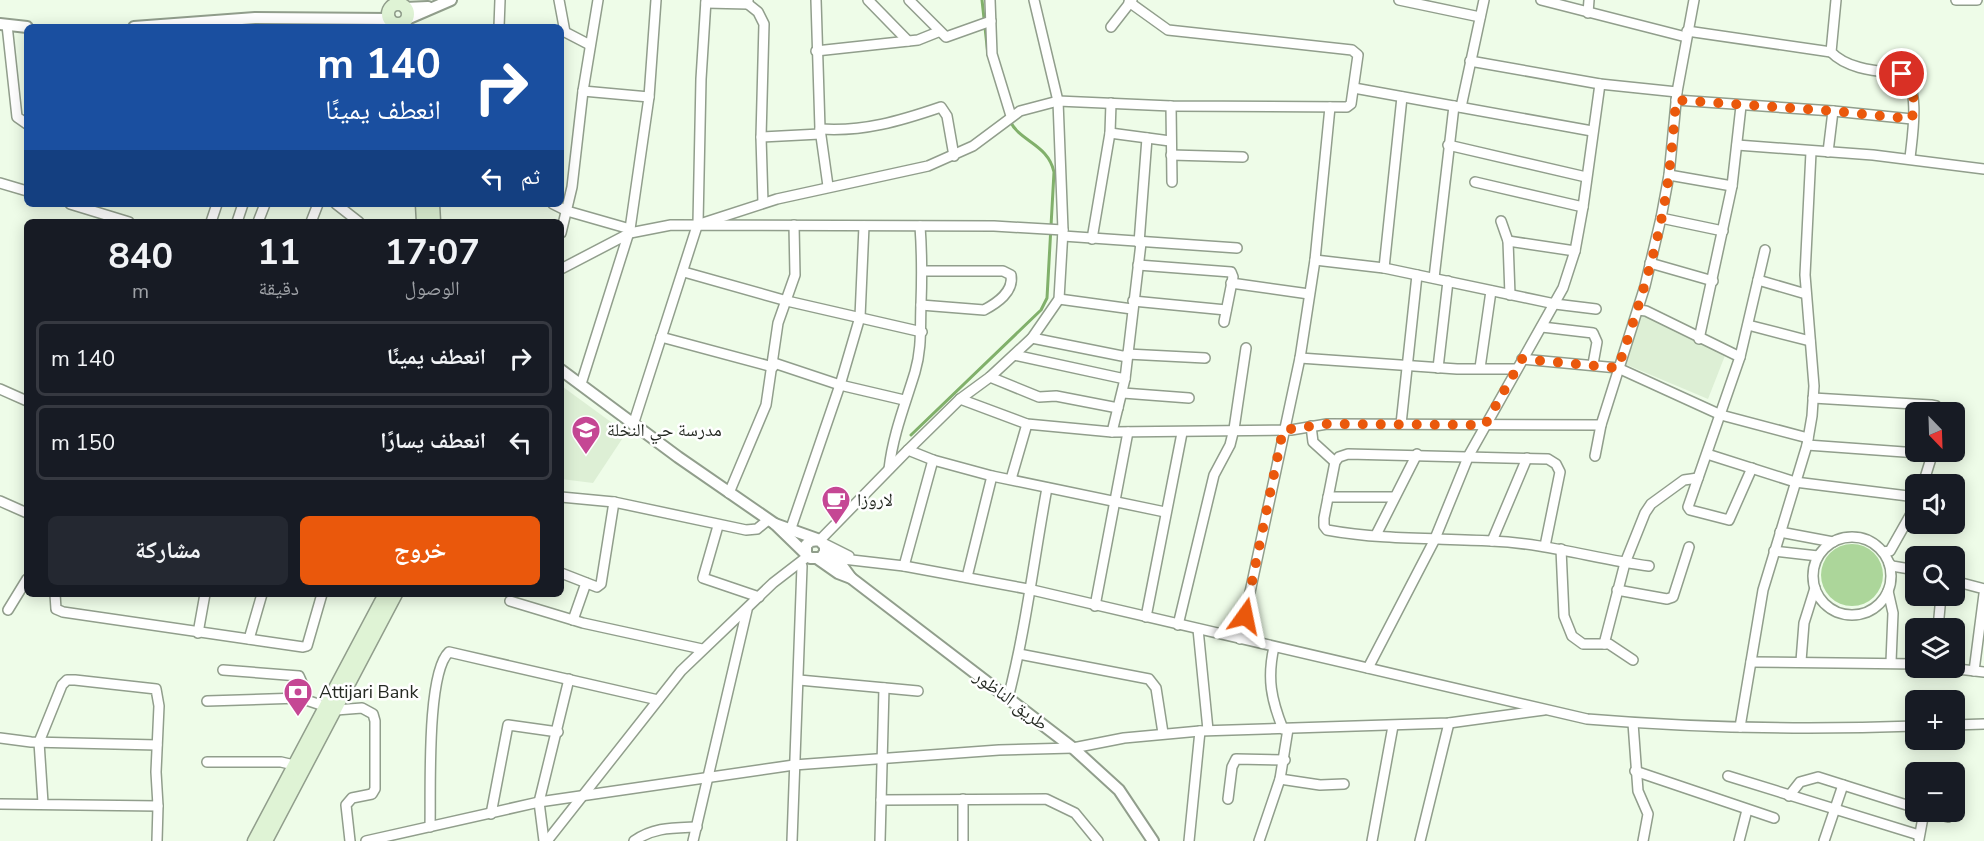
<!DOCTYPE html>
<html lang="ar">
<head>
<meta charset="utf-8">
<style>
	body { margin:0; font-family:"Nunito Sans","Noto Naskh Arabic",sans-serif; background:#242831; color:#f1f3f6; direction:rtl; height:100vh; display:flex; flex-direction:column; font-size:22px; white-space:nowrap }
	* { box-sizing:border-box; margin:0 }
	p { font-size:20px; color:#9ea1a6 }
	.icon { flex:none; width:33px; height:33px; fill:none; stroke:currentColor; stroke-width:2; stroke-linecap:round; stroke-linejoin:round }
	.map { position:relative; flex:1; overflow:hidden; direction:ltr }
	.panel { position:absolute; left:24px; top:219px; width:540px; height:378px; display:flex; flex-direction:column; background:#171b24; border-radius:9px; box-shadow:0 3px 15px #0003; direction:rtl }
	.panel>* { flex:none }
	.hud { position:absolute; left:24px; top:24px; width:540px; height:183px; border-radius:9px; box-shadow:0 3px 15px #0003; direction:rtl; background:#1a4fa0; color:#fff; overflow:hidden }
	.needle { width:39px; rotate:157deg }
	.controls { position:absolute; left:1905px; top:402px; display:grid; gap:12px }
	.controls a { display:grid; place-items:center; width:60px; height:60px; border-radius:9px; background:#171b24; box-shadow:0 3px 15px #0003; font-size:30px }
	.pin { position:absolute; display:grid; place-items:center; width:51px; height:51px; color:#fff; margin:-26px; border:3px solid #fff; border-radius:50%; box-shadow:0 2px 6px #0007 }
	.me { position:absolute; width:66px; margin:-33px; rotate:12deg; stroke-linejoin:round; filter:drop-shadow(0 0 4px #0008) }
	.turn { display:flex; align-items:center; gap:21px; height:126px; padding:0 24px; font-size:27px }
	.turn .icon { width:78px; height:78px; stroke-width:2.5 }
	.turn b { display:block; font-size:42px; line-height:51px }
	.then { display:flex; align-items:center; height:57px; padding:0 24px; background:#0003; gap:12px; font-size:22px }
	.eta { display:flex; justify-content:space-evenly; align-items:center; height:102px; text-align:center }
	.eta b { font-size:36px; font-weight:700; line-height:42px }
	.action { display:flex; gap:12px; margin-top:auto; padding:12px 24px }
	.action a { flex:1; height:69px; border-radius:9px; background:#ea580c; color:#fff; font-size:24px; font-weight:700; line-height:69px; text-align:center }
	.action a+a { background:#242831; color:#f1f3f6 }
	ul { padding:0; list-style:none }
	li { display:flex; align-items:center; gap:18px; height:75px; margin:0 12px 9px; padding:0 12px; border:3px solid #363941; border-radius:9px }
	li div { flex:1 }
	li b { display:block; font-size:22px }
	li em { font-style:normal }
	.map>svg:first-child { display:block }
	.built { fill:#ddefd5 }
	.green { fill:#acd69a }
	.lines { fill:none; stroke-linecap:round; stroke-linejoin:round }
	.stream { stroke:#81b06b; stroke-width:3 }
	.minor-casing { stroke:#919e8c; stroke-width:12 }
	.tertiary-casing { stroke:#919e8c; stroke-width:14 }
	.secondary-casing { stroke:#919e8c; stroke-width:15 }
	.minor { stroke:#fff; stroke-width:9 }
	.tertiary { stroke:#fff; stroke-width:10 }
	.secondary { stroke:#dff3d5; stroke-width:12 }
	.route { stroke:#ea580c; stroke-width:10; stroke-dasharray:0 18 }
	.labels { text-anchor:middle; stroke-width:5; stroke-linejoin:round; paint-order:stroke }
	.poi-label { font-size:18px; fill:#242922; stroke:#fff; text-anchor:start }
	.street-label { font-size:18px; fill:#242922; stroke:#fff }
</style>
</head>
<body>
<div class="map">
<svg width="1984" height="841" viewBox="0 0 1984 841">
	<rect width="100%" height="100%" fill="#eefce8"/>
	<g class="built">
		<path d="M1646,315l38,21 42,17 -18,46 -83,-35 15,-47z"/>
		<path d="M563,387l63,46 -33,50 -32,-4z"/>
	</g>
	<circle class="green" cx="1852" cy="575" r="31"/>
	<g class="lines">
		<g class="stream">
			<path d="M982,0l6,55"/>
			<path d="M911,435l130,-125 6,-12 7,-126c-6,-28 -34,-30 -44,-51"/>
		</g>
		<g class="minor-casing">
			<g id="minor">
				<path d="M559,0l6,32 25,13"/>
				<path d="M748,0v4l10,8 6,12 -3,113 2,66"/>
				<path d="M816,0l4,129 8,57"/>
				<path d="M868,0l40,41"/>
				<path d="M909,0l37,37 45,-16"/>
				<path d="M990,0l2,54 19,62"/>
				<path d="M1399,0l81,17"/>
				<path d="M1541,0l145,37"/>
				<path d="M1836,0l-5,52c17,18 48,19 71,22 19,12 10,64 8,84"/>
				<path d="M1956,0h21"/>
				<path d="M706,3l42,1"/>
				<path d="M1588,13l1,-13"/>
				<path d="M7,25l10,92 10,7"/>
				<path d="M499,27l1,-27"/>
				<path d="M1111,27l21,-27"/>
				<path d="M1687,31l144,21"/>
				<path d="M816,51l102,-11 20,-8"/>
				<path d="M1470,61l130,23 77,8"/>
				<path d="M1354,88l238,43"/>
				<path d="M583,91l66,6"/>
				<path d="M1676,100l157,11 79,8"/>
				<path d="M1171,106l1,76"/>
				<path d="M1461,107l23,-107"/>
				<path d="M820,129c43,3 80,-8 121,-22l6,9 7,40"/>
				<path d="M1110,133l60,8"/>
				<path d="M761,137l59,-3"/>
				<path d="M1448,145l138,32"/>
				<path d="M1737,145l136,10 111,14"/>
				<path d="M1828,152l5,-41"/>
				<path d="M1171,155l72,2"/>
				<path d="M1669,175l63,11"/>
				<path d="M1475,182l108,25"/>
				<path d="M0,183l27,8"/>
				<path d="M70,204l59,18"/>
				<path d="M336,204l23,18"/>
				<path d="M553,204l14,7 63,18"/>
				<path d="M1661,218l62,13"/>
				<path d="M1501,221l7,20 2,54"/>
				<path d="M211,222l6,-18"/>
				<path d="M237,222l6,-18"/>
				<path d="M258,222l7,-18"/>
				<path d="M311,222l7,-18"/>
				<path d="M703,223l74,-24 151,-33 45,-20 47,-35 38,-10 113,5 176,1 4,-3 7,-49 -6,-5 -184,-20 -39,-28"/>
				<path d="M561,233l11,-46 11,-96 15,-91"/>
				<path d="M1063,236l174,12"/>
				<path d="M1092,239l18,-106 1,-30"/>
				<path d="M1508,241l67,10"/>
				<path d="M1139,243l8,-105"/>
				<path d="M1315,260l69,8 171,36 41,5"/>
				<path d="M1650,263l63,18"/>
				<path d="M1138,265l93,7 2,5 -9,45"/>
				<path d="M1384,268l18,-171"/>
				<path d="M561,269l69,-36 41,-8 323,1 69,4"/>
				<path d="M684,272l103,29 135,31"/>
				<path d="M1434,278l20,-172"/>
				<path d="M1758,280l48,14"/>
				<path d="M1231,283l78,11"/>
				<path d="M1059,299l73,10"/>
				<path d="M1133,301l93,9"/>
				<path d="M921,305l63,5c13,-7 30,-18 27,-35l-8,-4h-79"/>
				<path d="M1638,310l8,1 94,46"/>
				<path d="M1748,325l62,16"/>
				<path d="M1542,327l51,6 4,9 -4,22"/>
				<path d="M661,337l112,30"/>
				<path d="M1032,338l95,19"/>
				<path d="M1699,339l33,-153 9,-80"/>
				<path d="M1127,354l78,4"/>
				<path d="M1014,355l111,24"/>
				<path d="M1300,358l157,11h59"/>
				<path d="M1522,359l96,9 103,47 87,23"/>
				<path d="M774,363l66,22 64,15"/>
				<path d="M1438,368l10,-87"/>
				<path d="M1480,368l11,-77"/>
				<path d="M990,377l49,20 17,-1 62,12"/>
				<path d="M581,384l49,-155 19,-132 7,-97"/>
				<path d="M0,389l27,12"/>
				<path d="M1123,393l66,5"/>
				<path d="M1813,398l118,7 5,1 1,6"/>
				<path d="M960,399l67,25 85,8 179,-2 36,-6 274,1"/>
				<path d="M1401,424l16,-149"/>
				<path d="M633,425l65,-202 3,-144 5,-79"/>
				<path d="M1311,426l2,16 22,20"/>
				<path d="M1112,432l13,-53 16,-136"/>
				<path d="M1807,445l125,9"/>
				<path d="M908,450l52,-51 30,-22 42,-39 27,-39 4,-69 -5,-129 -24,-101"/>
				<path d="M1707,454l88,28 121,15"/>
				<path d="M1595,456l6,-31 44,-139 16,-68 8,-43 8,-83 17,-92"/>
				<path d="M1752,468l-23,52 -39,-10 -2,-3 52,-150 25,-107"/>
				<path d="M889,469c4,-35 16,-64 26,-97 7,-24 5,-44 6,-68 1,-27 1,-51 -1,-78"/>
				<path d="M1011,479l16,-55"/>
				<path d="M1923,484l10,-32"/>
				<path d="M729,493l37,-88 12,-82 17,-48 -1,-50"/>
				<path d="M561,497l53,5 132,28 11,-1 11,-9"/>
				<path d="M1328,497h66"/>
				<path d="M0,501l27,12"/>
				<path d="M718,526l-15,52 56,19"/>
				<path d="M791,528l49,-143 20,-68 4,-91"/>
				<path d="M1780,532l53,10"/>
				<path d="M1376,535l41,-81"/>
				<circle cx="1852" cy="576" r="39"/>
				<path d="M820,540l88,-90 25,10"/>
				<path d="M1492,541l35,-83"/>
				<path d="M823,543l26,13"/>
				<path d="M1545,546l15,-74 -4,-8 -8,-5 -200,-5 -9,3 -4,5 -11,56v8l3,4c54,10 110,8 164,11 54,2 105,18 158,25"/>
				<path d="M1561,549l3,67 8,20 11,8h26l24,16"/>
				<path d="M1774,551l44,5"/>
				<path d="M827,552l16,7 61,7 124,23 559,130c109,9 219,11 329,7"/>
				<path d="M1883,552l7,-1 26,-46"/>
				<path d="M1889,563l3,3 24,4"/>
				<path d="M904,566l29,-106 59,16 173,36"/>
				<path d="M561,573l36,14 4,-3 13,-82"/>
				<path d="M967,577l25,-101"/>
				<path d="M1954,581l30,8"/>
				<path d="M1617,590l50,9 6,-2 16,-50"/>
				<path d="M1888,591l5,22 -2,49"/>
				<path d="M55,594l1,15 7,3 240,35 4,-1 15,-52"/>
				<path d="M510,601l73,22 119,26"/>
				<path d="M1095,606l33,-174"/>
				<path d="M8,610l19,-31"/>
				<path d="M1146,617l36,-184"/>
				<path d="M573,620l13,-37"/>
				<path d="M1178,625l36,-150 16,-30 4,-16 12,-81"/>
				<path d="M1938,628l3,-32"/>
				<path d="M1198,629l10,101"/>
				<path d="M198,633l7,-39"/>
				<path d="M249,639l13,-45"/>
				<path d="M1240,639l60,-281 15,-98 15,-153"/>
				<path d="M1604,644l21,-81 20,-50 6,-9 33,-24 14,-2"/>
				<path d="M1274,647c-7,31 -3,52 9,82"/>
				<path d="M1019,654l130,25 7,9 7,45"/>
				<path d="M1801,661l3,-38 11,-35"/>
				<path d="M1751,662l165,2"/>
				<path d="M1368,668l66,-127 35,-86 94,-167 12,-37 8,-44 17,-123"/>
				<path d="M1949,668l35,4"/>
				<path d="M223,670l76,6 4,9 -3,13"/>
				<path d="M1974,671l10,-77"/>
				<path d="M799,680l119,11"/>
				<path d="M1008,698c18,-69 26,-140 39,-210"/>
				<path d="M207,701l93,-3 27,9"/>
				<path d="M336,710l26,-2 11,6 2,7v68l-3,5 -20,4 -6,7 4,36"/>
				<path d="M1633,723l5,68 10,23 -5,27"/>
				<path d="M1954,725l30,-1"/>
				<path d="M1740,727l23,-137 44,-145 5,-29 2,-30 -9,-111 6,-123"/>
				<path d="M0,738l31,4 126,3"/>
				<path d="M207,762h74l13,3"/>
				<path d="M1635,771l139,47"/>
				<path d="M1728,776l191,59"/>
				<path d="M1280,779l40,6 24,-1"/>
				<path d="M1789,796l11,-14 18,-5 98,31"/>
				<path d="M1228,799l4,-32 4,-8 49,1"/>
				<path d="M881,800l165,-1 29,14 23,28"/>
				<path d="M0,804l158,2 -2,-34 3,-66 -3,-17 -81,-9h-8l-5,5 -23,57 4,61"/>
				<path d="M1928,812l20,5"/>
				<path d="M491,814l17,-89 50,7"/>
				<path d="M430,827c1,-34 -4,-154 19,-175l209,48"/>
				<path d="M1919,839l5,-27"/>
				<path d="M157,841l1,-35"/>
				<path d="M366,841l173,-39 255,-37 205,-15 74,-2 51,-10 76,-7 249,-8 95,-13"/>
				<path d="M544,841l-5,-39 30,-123"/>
				<path d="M547,841l134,-170 92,-88 35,-27"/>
				<path d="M634,841c20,-14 39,-13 63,-14"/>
				<path d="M693,841l54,-231"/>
				<path d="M792,841l10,-275"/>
				<path d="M880,841l4,-153"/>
				<path d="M963,841v-42"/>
				<path d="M1189,841l11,-110"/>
				<path d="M1259,841l21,-62 8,-50"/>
				<path d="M1372,841l21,-115"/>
				<path d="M1420,841l29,-118"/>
				<path d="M1739,841l8,-31"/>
				<path d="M1824,841l19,-56"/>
			</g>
		</g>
		<g class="tertiary-casing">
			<g id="tertiary">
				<path d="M405,8l23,-1"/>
				<path d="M407,19l44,-19"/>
				<path d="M0,24l27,3"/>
				<path d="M134,27l121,-9 135,1"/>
				<path d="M561,370l117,87 97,67 35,34h11l4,-6v-6l-6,-6 -8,1 -5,4v9"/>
				<path d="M775,524l42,15"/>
				<path d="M824,554l19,13 8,11"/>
				<path d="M818,559l20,14 13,5 222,170 46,42 34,51"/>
			</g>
		</g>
		<g class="secondary-casing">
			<g id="secondary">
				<circle cx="398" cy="14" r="10"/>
				<path d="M422,204l1,18"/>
				<path d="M433,204l1,18"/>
				<path d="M254,841l131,-247"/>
				<path d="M266,841l130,-247"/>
			</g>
		</g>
		<use href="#minor" class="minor"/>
		<use href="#tertiary" class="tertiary"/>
		<use href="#secondary" class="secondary"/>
	</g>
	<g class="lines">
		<path class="route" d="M1245,616l38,-186 44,-6 158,1 37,-66 96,9c21,-63 43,-128 51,-195 3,-24 5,-48 7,-73l157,11 79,8c2,-15 4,-35 -10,-45"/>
	</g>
	<defs>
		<g id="school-pin" transform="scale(1.5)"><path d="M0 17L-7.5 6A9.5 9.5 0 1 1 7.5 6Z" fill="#c54794" stroke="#fff"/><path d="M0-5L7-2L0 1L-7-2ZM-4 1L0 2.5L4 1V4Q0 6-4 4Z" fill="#fff"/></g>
		<g id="cafe-pin" transform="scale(1.5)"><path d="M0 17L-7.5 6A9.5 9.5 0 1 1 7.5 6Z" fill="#c54794" stroke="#fff"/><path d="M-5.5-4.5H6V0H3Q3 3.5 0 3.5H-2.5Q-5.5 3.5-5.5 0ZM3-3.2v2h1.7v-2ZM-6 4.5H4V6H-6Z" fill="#fff"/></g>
		<g id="bank-pin" transform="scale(1.5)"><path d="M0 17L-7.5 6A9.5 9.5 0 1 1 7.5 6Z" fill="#c54794" stroke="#fff"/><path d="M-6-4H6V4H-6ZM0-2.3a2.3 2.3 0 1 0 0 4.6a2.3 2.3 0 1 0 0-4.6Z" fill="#fff"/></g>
	</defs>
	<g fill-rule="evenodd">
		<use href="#school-pin" x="586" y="430"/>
		<use href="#cafe-pin" x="836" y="500"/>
		<use href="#bank-pin" x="298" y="692"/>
	</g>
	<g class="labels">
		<g class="poi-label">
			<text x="607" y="436">مدرسة حي النخلة</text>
			<text x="857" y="506">لاروزا</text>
			<text x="319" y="698">Attijari Bank</text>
		</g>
		<g class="street-label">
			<text transform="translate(1011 700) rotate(37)" y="6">طريق الناظور</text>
		</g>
	</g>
</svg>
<div class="controls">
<a><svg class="needle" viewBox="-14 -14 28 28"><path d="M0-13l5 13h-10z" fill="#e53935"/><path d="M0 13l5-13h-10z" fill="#9ea1a6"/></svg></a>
<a><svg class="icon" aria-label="sound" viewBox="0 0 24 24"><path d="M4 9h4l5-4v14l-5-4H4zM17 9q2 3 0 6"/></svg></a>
<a><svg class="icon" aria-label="search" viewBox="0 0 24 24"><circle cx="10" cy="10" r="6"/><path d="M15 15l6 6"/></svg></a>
<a><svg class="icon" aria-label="layers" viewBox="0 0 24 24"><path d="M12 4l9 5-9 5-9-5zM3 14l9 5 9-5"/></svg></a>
<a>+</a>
<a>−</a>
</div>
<div class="pin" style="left:1902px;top:74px;background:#d93025"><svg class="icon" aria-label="arrive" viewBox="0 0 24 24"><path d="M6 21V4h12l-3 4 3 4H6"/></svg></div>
<svg class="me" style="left:1245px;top:616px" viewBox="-20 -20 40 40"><path d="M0-17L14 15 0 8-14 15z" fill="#ea580c" stroke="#fff" stroke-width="4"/></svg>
<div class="hud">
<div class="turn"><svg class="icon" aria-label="right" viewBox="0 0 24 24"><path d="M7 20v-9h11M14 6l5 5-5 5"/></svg><div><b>140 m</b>انعطف يمينًا</div></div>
<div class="then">ثم<svg class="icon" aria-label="left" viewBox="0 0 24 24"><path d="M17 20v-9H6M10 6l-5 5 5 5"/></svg></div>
</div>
<section class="panel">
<div class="eta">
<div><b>17:07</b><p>الوصول</p></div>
<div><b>11</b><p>دقيقة</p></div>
<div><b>840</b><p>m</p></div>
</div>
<ul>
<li><svg class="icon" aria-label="right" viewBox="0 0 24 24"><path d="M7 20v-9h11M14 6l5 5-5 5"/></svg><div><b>انعطف يمينًا</b></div><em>140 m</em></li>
<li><svg class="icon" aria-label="left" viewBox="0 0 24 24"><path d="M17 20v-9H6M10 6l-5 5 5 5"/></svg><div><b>انعطف يسارًا</b></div><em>150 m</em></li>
</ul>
<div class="action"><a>خروج</a><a>مشاركة</a></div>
</section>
</div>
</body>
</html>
